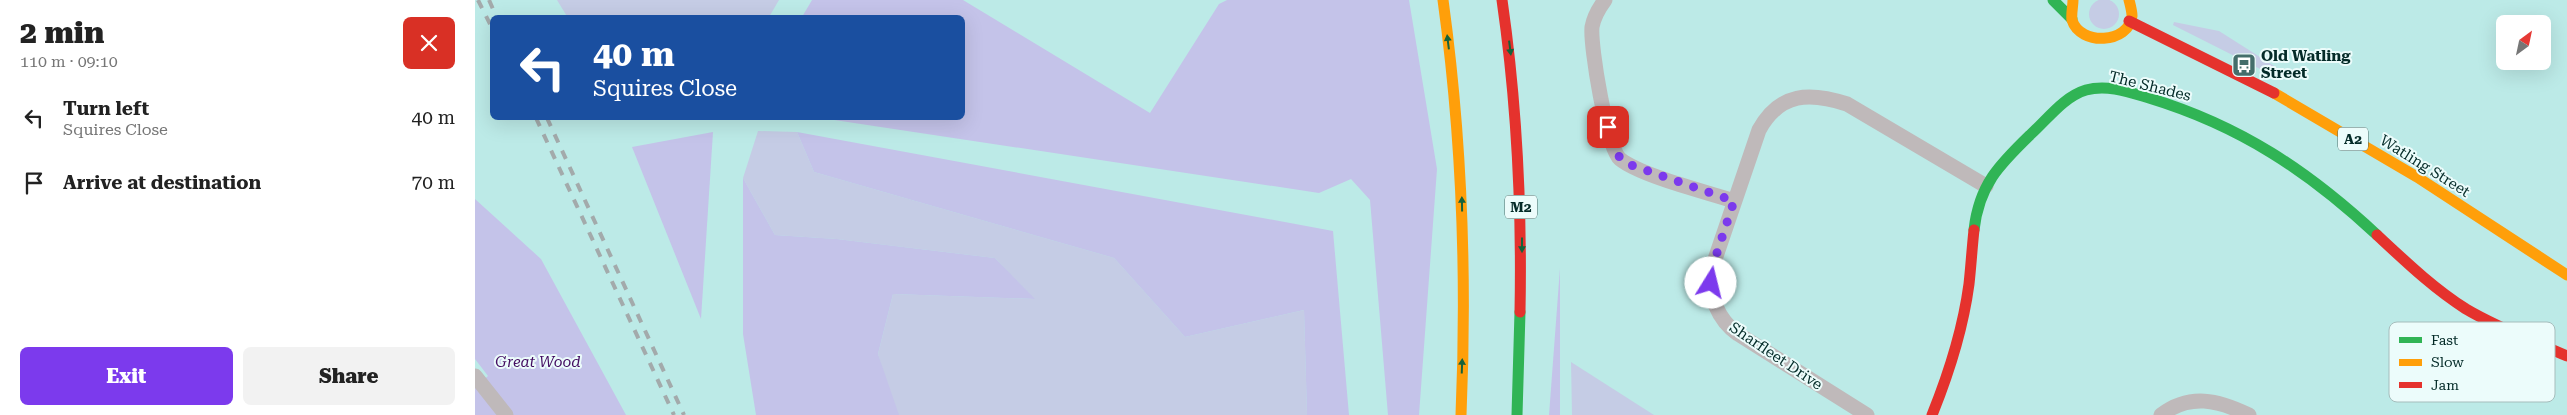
<!DOCTYPE html>
<html lang="en">
<head>
<meta charset="utf-8">
<style>
	body { margin:0; font-family:"Roboto Serif",serif; background:#f2f2f2; color:#222; height:100vh; display:flex; flex-direction:column; font-size:19px; white-space:nowrap }
	* { box-sizing:border-box; margin:0 }
	p { font-size:16px; color:#767676 }
	.icon { flex:none; width:28px; height:28px; fill:none; stroke:currentColor; stroke-width:2; stroke-linecap:round; stroke-linejoin:round }
	.map { position:relative; flex:1; overflow:hidden }
	.panel { display:flex; flex-direction:column; background:#fff; width:475px }
	.panel>* { flex:none }
	.hud { position:absolute; left:15px; top:15px; width:475px; height:105px; border-radius:8px; box-shadow:0 5px 20px #0002; background:#1a4fa0; color:#fff; overflow:hidden }
	.needle { width:32px; rotate:33deg }
	.controls { position:absolute; left:2021px; top:15px; display:grid; gap:10px }
	.controls a { display:grid; place-items:center; width:55px; height:55px; border-radius:8px; background:#fff; box-shadow:0 5px 20px #0002; font-size:25px }
	.pin { position:absolute; display:grid; place-items:center; width:42px; height:42px; color:#fff; margin:-21px; border-radius:10px; box-shadow:0 2px 8px #0006 }
	.me { position:absolute; width:55px; margin:-28px; rotate:9deg; stroke-linejoin:round; filter:drop-shadow(0 0 4px #0008) }
	.turn { display:flex; align-items:center; gap:18px; height:105px; padding:0 20px; font-size:22px }
	.turn .icon { width:65px; height:65px; stroke-width:2.5 }
	.turn b { display:block; font-size:35px; line-height:42px }
	.round { display:grid; place-items:center; flex:none; width:52px; height:52px; border-radius:8px; background:#f2f2f2 }
	.summary { display:flex; align-items:center; justify-content:space-between; height:85px; padding:0 20px }
	h1 { font-size:30px; font-weight:800; line-height:38px }
	.cta { display:flex; gap:10px; margin-top:auto; padding:10px 20px }
	.cta a { flex:1; height:58px; border-radius:8px; background:#7c3aed; color:#fff; font-size:20px; font-weight:800; line-height:58px; text-align:center }
	.cta a+a { background:#f2f2f2; color:#222 }
	ul { padding:0; list-style:none }
	li { display:flex; align-items:center; gap:15px; height:65px; padding:0 20px }
	li div { flex:1 }
	li b { display:block; font-size:19px }
	li em { font-style:normal }
	main { display:flex; flex:1; min-height:0 }
	.map>svg:first-child { display:block }
	.green { fill:#c5cce5 }
	.forest { fill:#c4c3e9 }
	.lines { fill:none; stroke-linecap:round; stroke-linejoin:round }
	.street { stroke:#bfb9ba; stroke-width:15 }
	.fast { stroke:#30b455; stroke-width:11 }
	.slow { stroke:#ff9f0a; stroke-width:11 }
	.jam { stroke:#e5322d; stroke-width:11 }
	.rail { stroke:#a3aaab; stroke-width:4; stroke-dasharray:9 9; stroke-linecap:butt }
	.oneway { fill:#16623a }
	.route { stroke:#7c3aed; stroke-width:9; stroke-dasharray:0 16.2 }
	.labels { text-anchor:middle; stroke-width:4; stroke-linejoin:round; paint-order:stroke }
	.shield { fill:#ecfcfb; stroke:#4a6a67; stroke-width:1 }
	.shield-label { font-size:14px; font-weight:bold; fill:#042b28 }
	.poi-label { font-size:15px; font-weight:bold; fill:#042b28; stroke:#ecfcfb; text-anchor:start }
	.street-label { font-size:15px; fill:#042b28; stroke:#ecfcfb }
	.park-label { font-size:15px; font-style:italic; fill:#430c61; stroke:#ecfcfb }
	.key { fill:#ecfcfb; stroke:#a6bdbc; stroke-width:1 }
	.key-label { font-size:14px; fill:#042b28 }
</style>
</head>
<body>
<main>
<section class="panel">
<div class="summary"><div><h1>2 min</h1><p>110 m · 09:10</p></div><a class="round" style="background:#d93025;color:#fff"><svg class="icon" aria-label="close" viewBox="0 0 24 24"><path d="M6 6l12 12M18 6L6 18"/></svg></a></div>
<ul>
<li><svg class="icon" aria-label="left" viewBox="0 0 24 24"><path d="M17 20v-9H6M10 6l-5 5 5 5"/></svg><div><b>Turn left</b><p>Squires Close</p></div><em>40 m</em></li>
<li><svg class="icon" aria-label="arrive" viewBox="0 0 24 24"><path d="M6 21V4h12l-3 4 3 4H6"/></svg><div><b>Arrive at destination</b></div><em>70 m</em></li>
</ul>
<div class="cta"><a>Exit</a><a>Share</a></div>
</section>
<div class="map">
<svg width="2092" height="415" viewBox="0 0 2092 415">
	<rect width="100%" height="100%" fill="#bceae7"/>
	<g class="green">
		<circle cx="1629" cy="14" r="15"/>
		<path d="M82,0h222l-10,17 -201,1z"/>
		<path d="M1699,22l45,9 63,40 -8,5 -101,-51z"/>
		<path d="M283,131l39,1 17,40 300,86 71,79 119,-27 3,105h-411l-18,-61 15,-60 141,5 -39,-41 -158,-19 -62,-4 -32,-57z"/>
		<path d="M1096,362l83,53h-82z"/>
	</g>
	<g class="forest">
		<path d="M337,0h151l187,113 69,-109 8,-4h182l28,169 -18,246h-31l-18,-215 -19,-21 -32,14 -498,-75h142v-100l-161,-1z"/>
		<path d="M238,132l-12,187 -69,-172z"/>
		<path d="M322,132l536,99 16,184h-42l-3,-105 -119,27 -71,-79 -300,-86z"/>
		<path d="M268,178l32,57 62,4 158,19 40,41 -142,-5 -15,60 21,61h-143l-13,-81z"/>
		<path d="M0,199l66,60 85,156h-151v-28l13,-11 -13,-17z"/>
		<path d="M1085,268v147h-11z"/>
	</g>
	<g class="lines">
		<g class="street">
			<path d="M1130,0c-6,8 -11,16 -13,27 -2,19 15,121 28,132 21,17 87,33 114,42"/>
			<path d="M0,376l31,39"/>
			<path d="M1392,415l-129,-81c-20,-14 -30,-39 -27,-63l48,-141c21,-38 51,-38 88,-26l139,82"/>
			<path d="M1686,415c29,-22 57,-15 88,0"/>
		</g>
		<g class="fast">
			<path d="M1578,0l19,19"/>
			<path d="M1499,230c5,-45 25,-65 56,-95 17,-15 33,-38 56,-45 21,-6 43,2 63,8 92,28 159,73 228,137"/>
			<path d="M1042,415l3,-103"/>
		</g>
		<g class="slow">
			<path d="M968,0c19,138 24,276 18,415"/>
			<path d="M1598,0c0,6 -2,14 -1,20 8,26 57,24 60,-4 0,-5 -2,-12 -3,-16"/>
			<path d="M1799,93l143,84 150,98"/>
		</g>
		<g class="jam">
			<path d="M1027,0c15,104 20,207 18,312"/>
			<path d="M1654,21l145,72"/>
			<path d="M1902,235c28,26 56,53 89,74 32,19 67,32 101,47"/>
			<path d="M1457,415c17,-42 31,-86 37,-131 2,-18 3,-36 5,-54"/>
		</g>
		<g class="rail">
			<path d="M3,0l15,30"/>
			<path d="M14,0l8,18"/>
			<path d="M61,118l138,297"/>
			<path d="M72,118l137,297"/>
		</g>
	</g>
	<defs><path id="oneway-solid" d="M-6-.8H1V-3.2L6.5 0L1 3.2V.8H-6Z" transform="scale(1.25)"/></defs>
	<g class="oneway">
		<use href="#oneway-solid" transform="translate(973 42) rotate(-97)"/>
		<use href="#oneway-solid" transform="translate(1035 48) rotate(83)"/>
		<use href="#oneway-solid" transform="translate(987 204) rotate(-91)"/>
		<use href="#oneway-solid" transform="translate(1047 245) rotate(90)"/>
		<use href="#oneway-solid" transform="translate(987 366) rotate(-88)"/>
	</g>
	<g class="lines">
		<path class="route" d="M1133,127l7,26 13,11 106,37 -21,64 -2,18"/>
	</g>
	<defs>
		<g id="bus-square" transform="scale(1.25)"><rect x="-9" y="-9" width="18" height="18" rx="4" fill="#446e6b" stroke="#ecfcfb"/><path d="M-5-6H5V4H4V6H2V4H-2V6H-4V4H-5ZM-3.5-4V0h7V-4ZM-3.5 1.2v1.5H-2V1.2ZM2 1.2v1.5H3.5V1.2Z" fill="#fff"/></g>
	</defs>
	<g fill-rule="evenodd">
		<use href="#bus-square" x="1769" y="65"/>
	</g>
	<g class="labels">
		<g class="shield">
			<rect x="1863" y="127.5" width="30" height="23" rx="4"/>
			<rect x="1030" y="195.5" width="32" height="23" rx="4"/>
		</g>
		<g class="shield-label">
			<text x="1878" y="144">A2</text>
			<text x="1046" y="212">M2</text>
		</g>
		<g class="poi-label">
			<text x="1786" y="61">Old Watling<tspan x="1786" dy="17">Street</tspan></text>
		</g>
		<g class="street-label">
			<text transform="translate(1675 86) rotate(14)" y="5">The Shades</text>
			<text transform="translate(1950 166) rotate(32)" y="5">Watling Street</text>
			<text transform="translate(1301 356) rotate(34)" y="5">Sharfleet Drive</text>
		</g>
		<g class="park-label">
			<text x="63" y="367">Great Wood</text>
		</g>
	</g>
	<rect x="1914" y="322" width="166" height="80" rx="8" class="key"/>
	<rect x="1924" y="337" width="23" height="6" fill="#30b455"/>
	<rect x="1924" y="359" width="23" height="7" fill="#ff9f0a"/>
	<rect x="1924" y="382" width="23" height="6" fill="#e5322d"/>
	<g class="key-label">
		<text x="1956" y="345">Fast</text>
		<text x="1956" y="367">Slow</text>
		<text x="1956" y="390">Jam</text>
	</g>
</svg>
<div class="controls">
<a><svg class="needle" viewBox="-14 -14 28 28"><path d="M0-13l5 13h-10z" fill="#e53935"/><path d="M0 13l5-13h-10z" fill="#767676"/></svg></a>
</div>
<div class="pin" style="left:1133px;top:127px;background:#d93025"><svg class="icon" aria-label="arrive" viewBox="0 0 24 24"><path d="M6 21V4h12l-3 4 3 4H6"/></svg></div>
<svg class="me" style="left:1236px;top:283px" viewBox="-20 -20 40 40"><circle r="19" fill="#fff"/><path d="M0-13L10 11 0 6-10 11z" fill="#7c3aed"/></svg>
<div class="hud">
<div class="turn"><svg class="icon" aria-label="left" viewBox="0 0 24 24"><path d="M17 20v-9H6M10 6l-5 5 5 5"/></svg><div><b>40 m</b>Squires Close</div></div>
</div>
</div>
</main>
</body>
</html>
